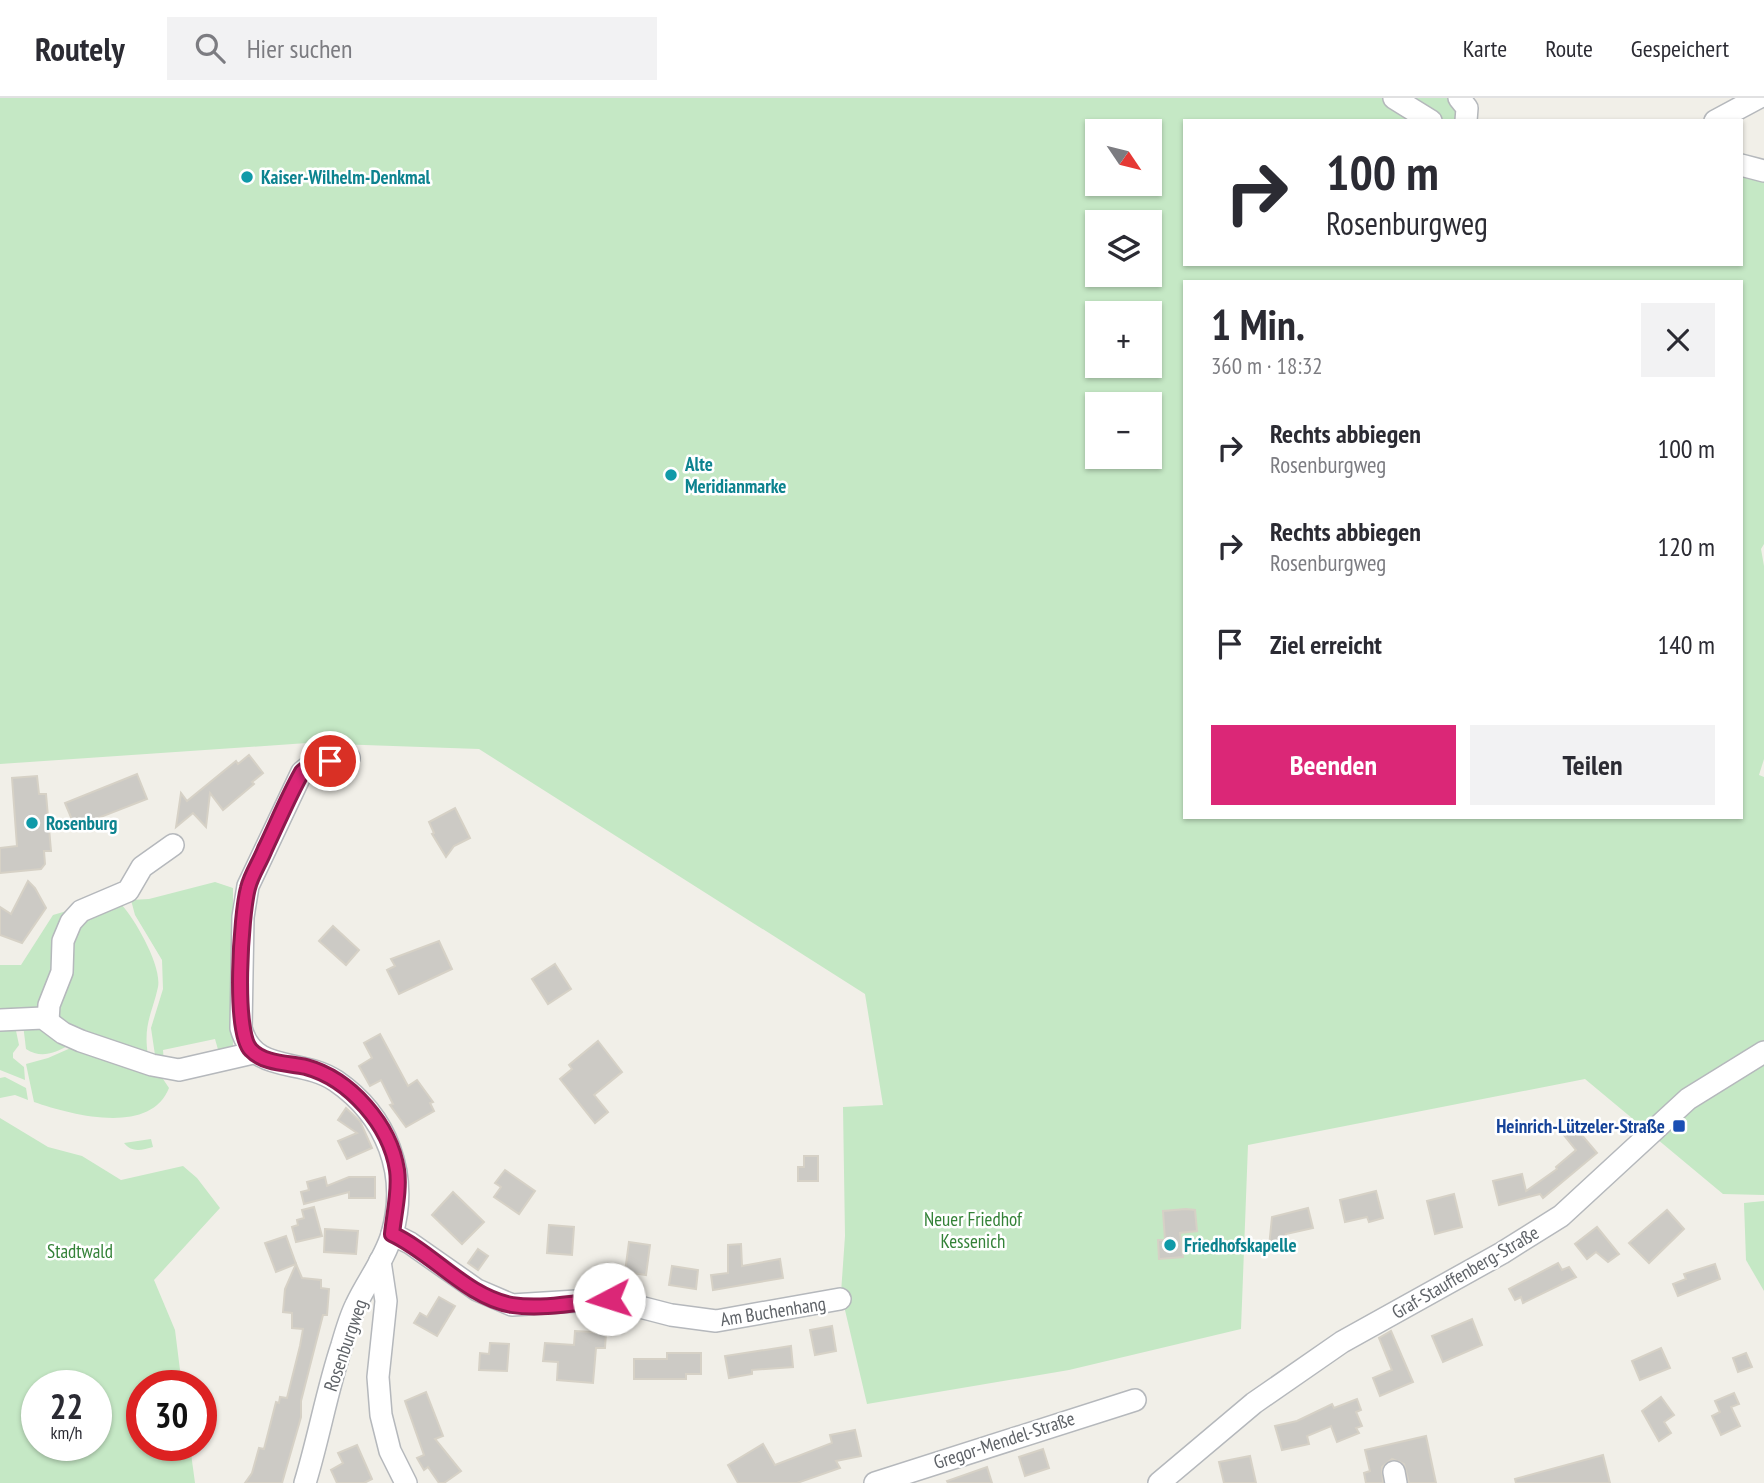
<!DOCTYPE html>
<html lang="de">
<head>
<meta charset="utf-8">
<style>
	body { margin:0; font-family:"PT Sans Narrow",sans-serif; background:#f2f2f3; color:#2b2b33; height:100vh; display:flex; flex-direction:column; font-size:26px; white-space:nowrap }
	* { box-sizing:border-box; margin:0 }
	p { font-size:23px; color:#7c7c81 }
	.icon { flex:none; width:38px; height:38px; fill:none; stroke:currentColor; stroke-width:2; stroke-linecap:round; stroke-linejoin:round }
	.map { position:relative; flex:1; overflow:hidden }
	.sheet { position:absolute; left:1183px; top:182px; width:560px; height:539px; display:flex; flex-direction:column; background:#fff; border-radius:0px; box-shadow:0 2px 5px #0004 }
	.sheet>* { flex:none }
	.top-card { position:absolute; left:1183px; top:21px; width:560px; height:147px; border-radius:0px; box-shadow:0 2px 5px #0004; background:#fff; color:#2b2b33; overflow:hidden }
	.needle { width:46px; rotate:125deg }
	.tools { position:absolute; left:1085px; top:21px; display:grid; gap:14px }
	.tools a { display:grid; place-items:center; width:77px; height:77px; border-radius:0px; background:#fff; box-shadow:0 2px 5px #0004; font-size:35px }
	.speed { position:absolute; left:21px; top:1272px; display:flex; gap:14px; font-size:35px; font-weight:700; text-align:center }
	.speed>* { display:grid; place-content:center; width:91px; height:91px; border-radius:50%; background:#fff; box-shadow:0 2px 5px #0004; line-height:1 }
	.speed small { font-size:18px; font-weight:400 }
	.speed .limit { border:10px solid #d22; background:#fff; color:#111 }
	.pin { position:absolute; display:grid; place-items:center; width:60px; height:60px; color:#fff; margin:-30px; border:4px solid #fff; border-radius:50%; box-shadow:0 2px 7px #0007 }
	.me { position:absolute; width:77px; margin:-38px; rotate:265deg; stroke-linejoin:round; filter:drop-shadow(0 0 5px #0008) }
	.turn { display:flex; align-items:center; gap:24px; height:147px; padding:0 28px; font-size:32px }
	.turn .icon { width:91px; height:91px; stroke-width:2.5 }
	.turn b { display:block; font-size:49px; line-height:60px }
	.round { display:grid; place-items:center; flex:none; width:74px; height:74px; border-radius:0px; background:#f2f2f3 }
	.headline { display:flex; align-items:center; justify-content:space-between; height:119px; padding:0 28px }
	h1 { font-size:42px; font-weight:700; line-height:52px }
	.button { display:flex; gap:14px; margin-top:auto; padding:14px 28px }
	.button a { flex:1; height:80px; border-radius:0px; background:#db2777; color:#fff; font-size:28px; font-weight:700; line-height:80px; text-align:center }
	.button a+a { background:#f2f2f3; color:#2b2b33 }
	ul { padding:0; list-style:none }
	li { display:flex; align-items:center; gap:21px; height:98px; padding:0 28px }
	li div { flex:1 }
	li b { display:block; font-size:26px }
	li em { font-style:normal }
	header { display:flex; align-items:center; gap:42px; box-sizing:border-box; height:98px; padding:0 35px; background:#fff; border-bottom:2px solid #e1e1e2 }
	header strong { font-size:33px }
	nav { display:flex; gap:38px; margin-inline-start:auto; font-size:24px }
	.search { width:490px; height:63px; background:#f2f2f3; display:flex; align-items:center; gap:18px; box-sizing:border-box; padding:0 24px; border-radius:0px; color:#7c7c81; font-size:26px }
	.map>svg:first-child { display:block }
	.green { fill:#c5e8c5; fill-rule:evenodd }
	.building { fill:#cccac5; stroke:#d6d1c6; stroke-width:2 }
	.lines { fill:none; stroke-linecap:round; stroke-linejoin:round }
	.minor-casing { stroke:#b5b8bc; stroke-width:24 }
	.minor { stroke:#fff; stroke-width:21 }
	.route-casing { stroke:#8e194d; stroke-width:18 }
	.route { stroke:#db2777; stroke-width:12 }
	.culture-dot { fill:#0f9aa8; stroke:#fff; stroke-width:2.5 }
	.transit-dot { fill:#1a4fb4; stroke:#fff; stroke-width:2.5 }
	.labels { text-anchor:middle; stroke-width:5; stroke-linejoin:round; paint-order:stroke }
	.culture-label { font-size:19px; font-weight:bold; fill:#0d838f; stroke:#fff; text-anchor:start }
	.transit-label { font-size:19px; font-weight:bold; fill:#164399; stroke:#fff; text-anchor:end }
	.park-label { font-size:19px; fill:#348238; stroke:#fff }
	.street-label { font-size:19px; fill:#5f6368; stroke:#fff }
</style>
</head>
<body>
<header>
<strong>Routely</strong>
<div class="search"><svg class="icon" aria-label="search" viewBox="0 0 24 24"><circle cx="10" cy="10" r="6"/><path d="M15 15l6 6"/></svg>Hier suchen</div>
<nav><a>Karte</a><a>Route</a><a>Gespeichert</a></nav>
</header>
<div class="map">
<svg width="1764" height="1385" viewBox="0 0 1764 1385">
	<rect width="100%" height="100%" fill="#f1efe8"/>
	<g class="green">
		<path d="M0,0h1447l9,10 4,13h-275v143h556v-90l23,7v363l-3,5 3,17v193l-5,16 5,2v418l-41,-1 -138,-115 -337,66 -7,184 -172,41 -202,34 -26,-111 4,-57 -2,-129 40,-2 -18,-111 -386,-245 -172,-6 -307,21zM1097,33h53v53h-53zM1097,124h53v53h-53zM1185,184h556v535h-556zM1097,215h53v53h-53zM1097,306h53v53h-53z"/>
		<path d="M215,784l18,6v165h-14l-4,-14 -52,11 1,13 -8,-1 -5,-34 12,-39 -1,-29 -27,-45 -4,-15 18,-1z"/>
		<path d="M121,806c14,15 41,62 37,83 -6,27 -15,38 -10,68l-92,-32 20,-102z"/>
		<path d="M70,812l-32,102 -38,4v-51h21l32,-50z"/>
		<path d="M36,924l32,24c-14,7 -27,13 -42,3l-3,-25z"/>
		<path d="M0,925l15,3 4,19 -6,8v5l11,9 1,13 -25,-10z"/>
		<path d="M82,945l77,30 10,15c-19,48 -97,27 -135,14l-8,-38 22,-6z"/>
		<path d="M5,979l21,11 2,12 -13,-5 -15,3v-20z"/>
		<path d="M0,1020l48,29 34,9 39,24 62,-14 14,12 23,30 -66,72 21,50 7,56h-40v60h48l5,37h-195zM37,1288h59v60h-59z"/>
		<path d="M151,1041l2,8c-11,3 -21,6 -29,-4z"/>
		<path d="M1764,1103v90l-18,-31 -2,-57z"/>
	</g>
	<g class="building">
		<path d="M249,657l14,18 -11,9 2,2 -31,26 -13,-17 -4,34 -13,-14 -17,14 5,-34 6,8 49,-40 2,3z"/>
		<path d="M137,676l10,25 -72,28 -10,-24z"/>
		<path d="M37,678l2,18h7l5,57h-7l1,13 -4,5 -41,4v-25l17,-2 -5,-68z"/>
		<path d="M455,710l15,30 -16,8 -8,11 -14,-23 2,-1 -5,-11z"/>
		<path d="M28,783l7,7 11,20 -24,35 -22,-8v-28l11,7z"/>
		<path d="M333,828l26,24 -13,15 -27,-24z"/>
		<path d="M439,843l13,28 -53,25 -12,-24 8,-4 -4,-7z"/>
		<path d="M555,866l16,25 -23,15 -16,-25z"/>
		<path d="M380,936l28,52 9,-6 16,22 -3,1 4,8 -28,16 -16,-22 3,-1 -12,-24 -11,6 -11,-20 13,-8 -8,-15z"/>
		<path d="M598,943l24,31 -28,23 14,17 -13,11 -35,-44 12,-10 -3,-4z"/>
		<path d="M346,1010l14,13 12,27 -25,11 -9,-18 19,-8 -19,-13z"/>
		<path d="M1574,1028l23,27 -54,45 -3,-4 -41,11 -6,-24 29,-7 4,17 31,-22 -1,-2 20,-17 -13,-16z"/>
		<path d="M804,1058h14v25h-20v-14h6z"/>
		<path d="M505,1072l30,21 -16,23 -25,-17 7,-10 -6,-4z"/>
		<path d="M325,1079l2,9 22,-9h26v21h-26v-6l-45,12 -3,-12 8,-2 -2,-8z"/>
		<path d="M1376,1093l7,27 -14,4 -2,-5 -22,5 -5,-22z"/>
		<path d="M453,1094l31,30 -22,22 -30,-29z"/>
		<path d="M1454,1096l8,33 -27,7 -8,-33z"/>
		<path d="M314,1109l8,29 -26,6 -4,-15 6,-2 -1,-5 7,-2 -2,-8z"/>
		<path d="M1308,1110l5,20 -27,6 -2,15 -15,-2 3,-30z"/>
		<path d="M1186,1111l9,1 2,21 -17,2 3,24 -24,2 -1,-19h7l-2,-29z"/>
		<path d="M1667,1112l17,19 -35,34 -20,-20z"/>
		<path d="M549,1127l25,2 -2,28 -25,-2z"/>
		<path d="M1597,1129l22,27 -11,8 -12,-10 -9,7 -12,-15z"/>
		<path d="M325,1131l33,2 -2,23 -32,-2z"/>
		<path d="M286,1138l10,28 -20,8 -11,-29z"/>
		<path d="M629,1144l21,3 -4,30 -21,-3z"/>
		<path d="M741,1146l1,22 38,-7 3,19 -70,12 -2,-15 17,-2v-28z"/>
		<path d="M478,1151l10,7 -10,14 -10,-7z"/>
		<path d="M1558,1165l4,7 7,-3 7,10 -53,26 -2,-6 -6,3 -6,-11z"/>
		<path d="M296,1166l6,14 19,2v8l8,1 -2,26h-4l-22,86v16l-19,66h-37l7,-10 7,-25 5,1 12,-47 3,1 1,-6 7,1 13,-52 3,-17 -11,-1v-15l-9,-1 2,-23z"/>
		<path d="M1715,1166l5,15 -42,17 -5,-12 13,-5 -2,-5z"/>
		<path d="M672,1168l26,4 -2,19 -27,-4z"/>
		<path d="M439,1199l16,9 -18,30 -23,-13 6,-10 7,4z"/>
		<path d="M1472,1221l10,26 -39,17 -11,-26z"/>
		<path d="M832,1228l4,25 -21,4 -5,-25z"/>
		<path d="M575,1233l31,2 -1,15h-9l-3,35 -36,-3 1,-18 -15,-1 2,-18 29,2z"/>
		<path d="M1391,1233l22,51 -33,14 -7,-18 19,-8 -13,-32z"/>
		<path d="M490,1245l19,1 -2,27 -28,-1 1,-17 9,1z"/>
		<path d="M791,1248l2,21 -41,3v4l-23,4 -4,-22z"/>
		<path d="M1661,1250l9,20 -30,12 -8,-19z"/>
		<path d="M667,1255h34v21h-15v5h-52v-20h33z"/>
		<path d="M1746,1255l6,14 -14,5 -5,-14z"/>
		<path d="M426,1294l17,44 -8,3 26,32 -17,12h-5l-11,-16 -4,3 -7,-12 7,-3 -19,-54z"/>
		<path d="M1734,1295l5,11 -8,3 9,19 -19,9 -9,-19 8,-4 -5,-11z"/>
		<path d="M1661,1299l13,18 -10,7 7,11 -12,8 -17,-30z"/>
		<path d="M1357,1301l4,11 -5,2 6,14 -6,2 3,5 -22,9 -6,-16 -24,10 2,8 -27,6 -7,-24 22,-5 35,-17 2,4z"/>
		<path d="M855,1332l6,26 -25,5 4,7 -43,15h-59l-10,-18 35,-21 12,21 57,-22 -2,-8z"/>
		<path d="M1426,1338l10,47h-27l-5,-19 -12,-5 -10,8 1,16h-17l-2,-10 6,-2 -5,-21z"/>
		<path d="M357,1347l15,34 -8,4h-27l-6,-13 12,-7 -5,-10z"/>
		<path d="M1043,1351l6,19 -24,8 -6,-19z"/>
		<path d="M1603,1357l7,28h-94l-1,-4z"/>
		<path d="M1250,1358l6,27h-32l-5,-21z"/>
		<path d="M987,1369l5,16h-44l-1,-2z"/>
	</g>
	<g class="lines">
		<g class="minor-casing">
			<g id="minor">
				<path d="M1394,0l37,23"/>
				<path d="M1459,0l8,10 -1,13"/>
				<path d="M1715,23l43,-23"/>
				<path d="M1741,67l23,6"/>
				<path d="M0,922l43,-2 20,15 18,8 71,24 27,5 74,-17"/>
				<path d="M48,923l1,-16 13,-33 1,-31 8,-19 10,-11 47,-20 14,-24 31,-22"/>
				<path d="M392,1136l18,9 67,47 35,15 97,-6 62,16 45,6 124,-22"/>
				<path d="M380,1163l6,40 -8,76 3,38 9,36 16,32"/>
				<path d="M1394,1374l2,11"/>
				<path d="M305,1385c14,-46 22,-93 37,-138 4,-14 8,-28 14,-40 11,-24 29,-46 36,-71 17,-60 -5,-118 -56,-153 -36,-24 -82,-6 -95,-53l2,-111 5,-31 54,-114 10,-8 37,-6"/>
				<path d="M875,1385l260,-83"/>
				<path d="M1159,1385l95,-80 88,-61 160,-89 59,-37 127,-117 76,-47"/>
			</g>
		</g>
		<use href="#minor" class="minor"/>
	</g>
	<g class="lines">
		<g class="route-casing">
			<path id="route" d="M330,663l-18,3 -10,8c-14,25 -25,52 -37,77 -5,13 -14,26 -17,39 -7,26 -15,145 3,162 13,14 38,13 55,17 44,12 84,58 91,103 3,20 -3,44 -5,64 41,19 75,63 120,71 31,5 66,-3 97,-6"/>
		</g>
		<use href="#route" class="route"/>
	</g>
	<g class="culture-dot">
		<circle cx="247" cy="79" r="7"/>
		<circle cx="671" cy="377" r="7"/>
		<circle cx="32" cy="725" r="7"/>
		<circle cx="1170" cy="1147" r="7"/>
	</g>
	<rect class="transit-dot" x="1672" y="1021" width="14" height="14" rx="3.5"/>
	<g class="labels">
		<g class="culture-label">
			<text x="261" y="86">Kaiser-Wilhelm-Denkmal</text>
			<text x="685" y="373">Alte<tspan x="685" dy="22">Meridianmarke</tspan></text>
			<text x="46" y="732">Rosenburg</text>
			<text x="1184" y="1154">Friedhofskapelle</text>
		</g>
		<g class="transit-label">
			<text x="1665" y="1035">Heinrich-Lützeler-Straße</text>
		</g>
		<g class="park-label">
			<text x="973" y="1128">Neuer Friedhof<tspan x="973" dy="22">Kessenich</tspan></text>
			<text x="80" y="1160">Stadtwald</text>
		</g>
		<g class="street-label">
			<text transform="translate(1465 1174) rotate(-30)" y="7">Graf-Stauffenberg-Straße</text>
			<text transform="translate(773 1213) rotate(-9)" y="7">Am Buchenhang</text>
			<text transform="translate(345 1247) rotate(-71)" y="7">Rosenburgweg</text>
			<text transform="translate(1004 1342) rotate(-18)" y="7">Gregor-Mendel-Straße</text>
		</g>
	</g>
</svg>
<div class="tools">
<a><svg class="needle" viewBox="-14 -14 28 28"><path d="M0-13l5 13h-10z" fill="#e53935"/><path d="M0 13l5-13h-10z" fill="#7c7c81"/></svg></a>
<a><svg class="icon" aria-label="layers" viewBox="0 0 24 24"><path d="M12 4l9 5-9 5-9-5zM3 14l9 5 9-5"/></svg></a>
<a>+</a>
<a>−</a>
</div>
<div class="speed"><div>22<small>km/h</small></div><div class="limit">30</div></div>
<div class="pin" style="left:330px;top:663px;background:#d93025"><svg class="icon" aria-label="arrive" viewBox="0 0 24 24"><path d="M6 21V4h12l-3 4 3 4H6"/></svg></div>
<svg class="me" style="left:609px;top:1201px" viewBox="-20 -20 40 40"><circle r="19" fill="#fff"/><path d="M0-13L10 11 0 6-10 11z" fill="#db2777"/></svg>
<div class="top-card">
<div class="turn"><svg class="icon" aria-label="right" viewBox="0 0 24 24"><path d="M7 20v-9h11M14 6l5 5-5 5"/></svg><div><b>100 m</b>Rosenburgweg</div></div>
</div>
<section class="sheet">
<div class="headline"><div><h1>1 Min.</h1><p>360 m · 18:32</p></div><a class="round"><svg class="icon" aria-label="close" viewBox="0 0 24 24"><path d="M6 6l12 12M18 6L6 18"/></svg></a></div>
<ul>
<li><svg class="icon" aria-label="right" viewBox="0 0 24 24"><path d="M7 20v-9h11M14 6l5 5-5 5"/></svg><div><b>Rechts abbiegen</b><p>Rosenburgweg</p></div><em>100 m</em></li>
<li><svg class="icon" aria-label="right" viewBox="0 0 24 24"><path d="M7 20v-9h11M14 6l5 5-5 5"/></svg><div><b>Rechts abbiegen</b><p>Rosenburgweg</p></div><em>120 m</em></li>
<li><svg class="icon" aria-label="arrive" viewBox="0 0 24 24"><path d="M6 21V4h12l-3 4 3 4H6"/></svg><div><b>Ziel erreicht</b></div><em>140 m</em></li>
</ul>
<div class="button"><a>Beenden</a><a>Teilen</a></div>
</section>
</div>
</body>
</html>
